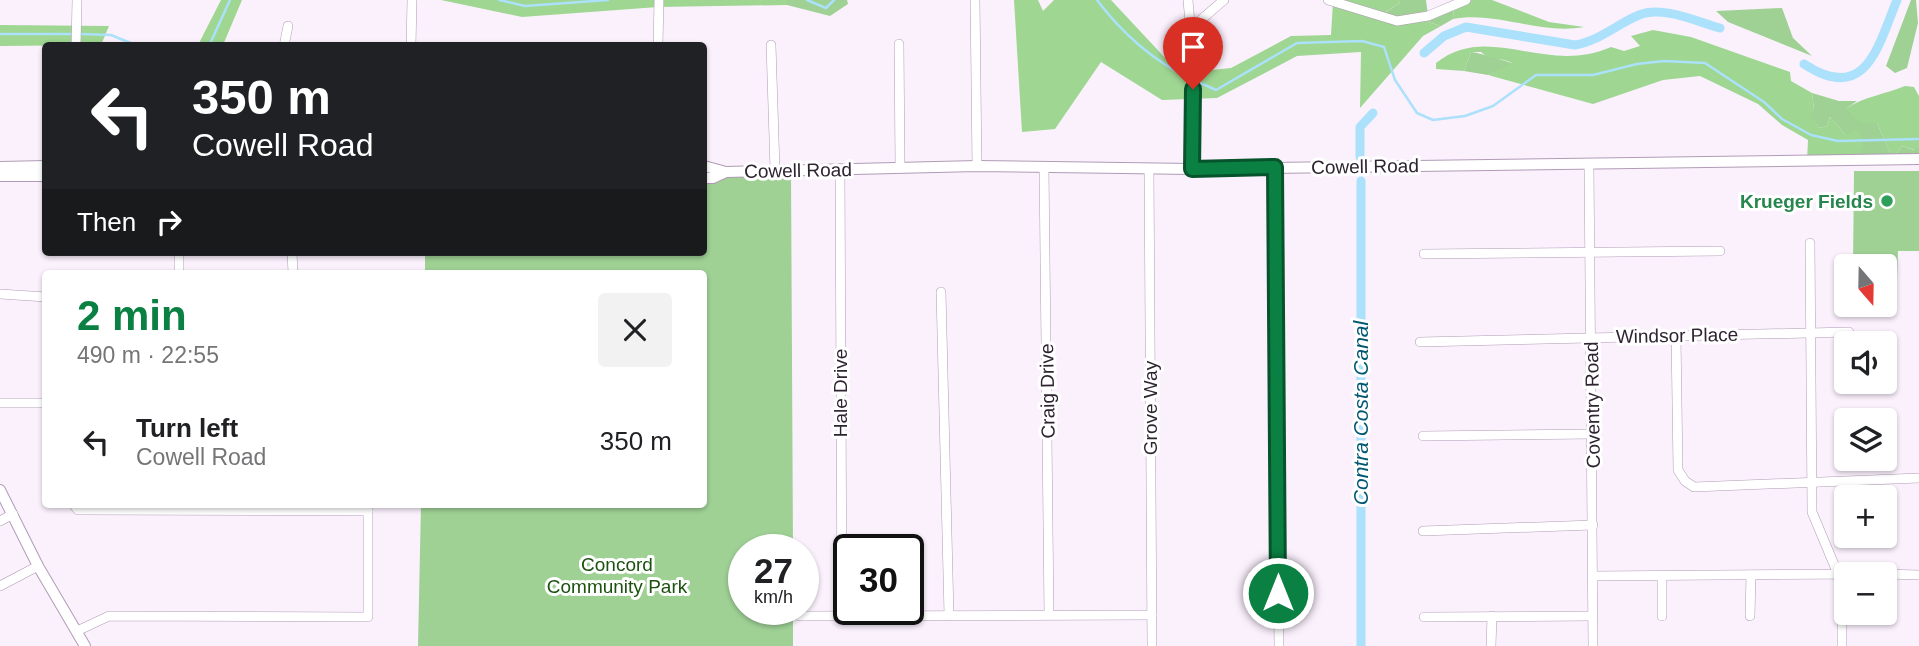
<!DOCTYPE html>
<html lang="en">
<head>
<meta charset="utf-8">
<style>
	body { margin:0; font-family:Arial,sans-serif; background:#f2f2f2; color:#202124; height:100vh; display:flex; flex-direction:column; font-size:26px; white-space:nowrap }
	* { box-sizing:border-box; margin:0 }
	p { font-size:23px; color:#757577 }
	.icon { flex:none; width:38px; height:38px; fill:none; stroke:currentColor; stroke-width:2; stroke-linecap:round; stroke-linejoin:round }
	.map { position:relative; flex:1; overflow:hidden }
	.sheet { position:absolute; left:42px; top:270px; width:665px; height:238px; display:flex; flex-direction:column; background:#fff; border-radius:7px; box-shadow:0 2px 5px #0004 }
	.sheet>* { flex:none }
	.top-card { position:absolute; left:42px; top:42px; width:665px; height:214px; border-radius:7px; box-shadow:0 2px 5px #0004; background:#202124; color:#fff; overflow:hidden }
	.needle { width:46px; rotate:160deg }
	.tools { position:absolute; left:1834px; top:254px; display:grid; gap:14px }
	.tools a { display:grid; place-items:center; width:63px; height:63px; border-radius:7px; background:#fff; box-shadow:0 2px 5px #0004; font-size:35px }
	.speed { position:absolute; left:728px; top:534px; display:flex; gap:14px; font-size:35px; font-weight:700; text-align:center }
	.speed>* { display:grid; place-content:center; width:91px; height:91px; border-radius:50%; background:#fff; box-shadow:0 2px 5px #0004; line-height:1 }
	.speed small { font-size:18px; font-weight:400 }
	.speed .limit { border:4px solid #111; border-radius:10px; background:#fff; color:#111 }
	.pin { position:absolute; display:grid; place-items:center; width:60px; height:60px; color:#fff; margin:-72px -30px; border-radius:50% 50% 50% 0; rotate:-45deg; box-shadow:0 0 7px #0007 }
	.pin .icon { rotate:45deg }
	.me { position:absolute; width:77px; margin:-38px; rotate:0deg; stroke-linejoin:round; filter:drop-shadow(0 0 5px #0008) }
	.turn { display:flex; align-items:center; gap:24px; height:147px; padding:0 35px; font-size:32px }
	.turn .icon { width:91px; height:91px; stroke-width:2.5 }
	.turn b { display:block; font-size:49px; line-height:60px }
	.then { display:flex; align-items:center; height:66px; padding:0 35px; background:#0003; gap:14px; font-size:26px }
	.round { display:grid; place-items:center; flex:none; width:74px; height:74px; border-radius:7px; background:#f2f2f2 }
	.headline { display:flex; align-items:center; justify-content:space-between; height:119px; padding:0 35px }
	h1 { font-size:42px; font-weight:700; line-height:52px; color:#0b8043 }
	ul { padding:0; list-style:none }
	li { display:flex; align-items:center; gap:21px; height:105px; padding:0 35px }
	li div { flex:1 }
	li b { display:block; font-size:26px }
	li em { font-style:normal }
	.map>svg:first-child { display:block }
	.green { fill:#9fd195 }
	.forest { fill:#9ed692 }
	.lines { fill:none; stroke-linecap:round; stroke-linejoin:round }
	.stream { stroke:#abe1fa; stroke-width:2.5 }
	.canal { stroke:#abe1fa; stroke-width:9 }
	.minor-casing { stroke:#b19bb6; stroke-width:10 }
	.tertiary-casing { stroke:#b19bb6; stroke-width:12 }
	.minor { stroke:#fff; stroke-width:9 }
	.tertiary { stroke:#fff; stroke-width:10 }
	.route-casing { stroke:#07532c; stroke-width:18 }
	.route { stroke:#0b8043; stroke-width:12 }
	.leisure-dot { fill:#2e9e5b; stroke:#fff; stroke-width:2.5 }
	.labels { text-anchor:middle; stroke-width:6; stroke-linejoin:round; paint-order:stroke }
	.street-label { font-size:19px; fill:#2d242f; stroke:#fff }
	.leisure-label { font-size:19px; font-weight:bold; fill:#27864d; stroke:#fff; text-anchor:end }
	.park-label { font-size:19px; fill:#1c5210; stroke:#fff }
	.water-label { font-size:21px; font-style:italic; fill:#005772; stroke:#fff }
</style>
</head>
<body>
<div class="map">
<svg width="1919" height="646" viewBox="0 0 1919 646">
	<rect width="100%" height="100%" fill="#fbf1fd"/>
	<g class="green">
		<path d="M787,0h60l1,4 -18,12 -43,-11z"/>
		<path d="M1398,0h28l2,15 26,-10 -1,14 -12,7 -26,-8 -35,-2 20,-13z"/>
		<path d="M1911,0h5l2,23 -11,45 -12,5 -9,-7z"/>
		<path d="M1782,8l11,30 19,18 -84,-34 -12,-11z"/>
		<path d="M1471,52c5,0 37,9 42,12l-25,11 -24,-4z"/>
		<path d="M1812,93l27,8h18l-10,7 30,15 16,36 9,-13 12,4 5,-4v13h-63l-10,-24 -16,-18 -3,9 -8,2 -10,-13 5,-6z"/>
		<path d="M791,170l2,379 -49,1v59h49v37h-375l3,-142h283v-231h-279v-21h279v-74z"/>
		<path d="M1854,171h65v80h-21l-1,28h-12v-13h-32z"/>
	</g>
	<g class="forest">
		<path d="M221,0h21l-19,45h-25z"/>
		<path d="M441,0h346v5l-129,2 -136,10z"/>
		<path d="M1014,0h24l5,11 11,-11h57l57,61 24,11 39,-4 60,-32 40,-1 2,-33 -5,-2h70l2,3 -19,12 34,3 26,8 -18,10 -63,72 1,-56 -64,4 -80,42 -55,2 -61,-38 -46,67 -33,3z"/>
		<path d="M1466,0h26l57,22 35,5c-45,8 -87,-16 -131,-8l1,-14z"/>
		<path d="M0,25l109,1 -8,19 -101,1z"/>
		<path d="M1653,30l38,7 99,35 1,9 21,12 2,16 -4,6 9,13 8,-2 3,-9 16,18 8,-6 6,3 3,15 -7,12 -49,2 1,-21 -26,-15 -24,-21 -58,-28 -37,4 -70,24 -105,-29 24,-12c-10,-6 -22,-2 -31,-11h-10l-7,19 -28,-2v-6c53,-42 109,13 175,-16l13,4 16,-5 -9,-10z"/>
		<path d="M1905,86l9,1 5,9v50l-4,4 -13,-4 -9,13 -16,-36c-15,2 -22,-1 -30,-15 16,-11 39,-14 58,-22z"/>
	</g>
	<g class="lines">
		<g class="stream">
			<path d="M499,0l26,6 83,-6"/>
			<path d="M807,0l19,8 8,-8"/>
			<path d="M1097,0c24,32 57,62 93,78"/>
			<path d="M0,34h74"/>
			<path d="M80,34l31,1 27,11"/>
			<path d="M209,46l21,-46"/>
			<path d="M1196,81l20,9 81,-47 65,-2 22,6 11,33 22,33 16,7 32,-4 28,-10 43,-31h57l44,-11 27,-3 41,2 59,39 18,17 29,16 27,6 81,-2"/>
		</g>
		<g class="canal">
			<path d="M1424,53l20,-17 22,-9 109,18c24,-4 42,-21 64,-30 23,-10 59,7 81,13"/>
			<path d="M1804,64c62,41 74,-18 93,-64"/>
			<path d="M1360,157v-30l13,-14"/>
			<path d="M1361,181v465"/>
		</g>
		<g class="minor-casing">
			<g id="minor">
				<path d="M975,0l2,166"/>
				<path d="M1188,0l4,46v123"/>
				<path d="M1328,0l69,21 31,-5 38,-16"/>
				<path d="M1190,29l34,-29"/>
				<path d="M899,44l1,123"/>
				<path d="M771,45l4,125"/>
				<path d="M76,46l1,-46"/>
				<path d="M284,46l4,-20"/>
				<path d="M411,46l1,-46"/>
				<path d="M658,46l1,-46"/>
				<path d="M1589,165l4,481"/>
				<path d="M1044,167l5,447"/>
				<path d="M1274,167l5,479"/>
				<path d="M840,169l2,447"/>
				<path d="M1149,169l3,477"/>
				<path d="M1810,243l2,269 26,62 4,28v44"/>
				<path d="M292,252l1,21"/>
				<path d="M1424,254l296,-3"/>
				<path d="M179,273v-21"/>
				<path d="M941,292l8,323"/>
				<path d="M0,294l46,3"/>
				<path d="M1676,335l2,135 7,11 9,6 225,-9"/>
				<path d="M1420,342l429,-10"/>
				<path d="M0,403h46"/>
				<path d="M1423,436l169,-2"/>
				<path d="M73,504l5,6 290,1"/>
				<path d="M0,521l13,-7"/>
				<path d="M1423,531l170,-6"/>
				<path d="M1885,574l34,1"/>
				<path d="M1593,576l266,-2"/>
				<path d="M0,586l38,-20"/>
				<path d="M799,616l353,-1"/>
				<path d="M1662,616v-40"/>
				<path d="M1750,616l1,-41"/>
				<path d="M1424,617l168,-1"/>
				<path d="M77,631l32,-15 259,1v-113"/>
				<path d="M1491,646l1,-30"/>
			</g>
		</g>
		<g class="tertiary-casing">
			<g id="tertiary">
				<path d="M704,166l22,6"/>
				<path d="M0,167l46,-1"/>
				<path d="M0,176h46"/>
				<path d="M704,178h9l13,-6 251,-6 215,3 727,-10"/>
				<path d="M0,490l38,76 47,80"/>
			</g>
		</g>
		<use href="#minor" class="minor"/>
		<use href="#tertiary" class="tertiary"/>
	</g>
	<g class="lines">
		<g class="route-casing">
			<path id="route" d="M1193,89l-1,80 83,-2 3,426"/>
		</g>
		<use href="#route" class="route"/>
	</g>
	<circle class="leisure-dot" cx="1887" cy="201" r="7"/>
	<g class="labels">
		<g class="street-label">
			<text transform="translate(1365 166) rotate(-1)" y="7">Cowell Road</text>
			<text transform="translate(798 170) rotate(-1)" y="7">Cowell Road</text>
			<text transform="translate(1677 335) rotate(-1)" y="7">Windsor Place</text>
			<text transform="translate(1047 391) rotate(-91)" y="7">Craig Drive</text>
			<text transform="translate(840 393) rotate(-90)" y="7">Hale Drive</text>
			<text transform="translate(1592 405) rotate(-91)" y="7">Coventry Road</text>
			<text transform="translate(1150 408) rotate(-90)" y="7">Grove Way</text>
		</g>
		<g class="leisure-label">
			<text x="1873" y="208">Krueger Fields</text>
		</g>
		<g class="park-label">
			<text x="617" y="571">Concord<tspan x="617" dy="22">Community Park</tspan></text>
		</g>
		<g class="water-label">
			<text transform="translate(1361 413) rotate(-90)" y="7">Contra Costa Canal</text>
		</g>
	</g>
</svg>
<div class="tools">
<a><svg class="needle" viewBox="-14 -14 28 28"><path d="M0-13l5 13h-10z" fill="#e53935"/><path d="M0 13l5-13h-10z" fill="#757577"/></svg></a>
<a><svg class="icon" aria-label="sound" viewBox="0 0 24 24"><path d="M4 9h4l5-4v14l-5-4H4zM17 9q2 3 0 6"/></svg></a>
<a><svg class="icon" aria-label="layers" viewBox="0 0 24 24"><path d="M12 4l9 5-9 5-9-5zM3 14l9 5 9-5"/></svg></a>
<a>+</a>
<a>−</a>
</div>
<div class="speed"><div>27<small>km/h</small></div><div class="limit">30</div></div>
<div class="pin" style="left:1193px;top:89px;background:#d93025"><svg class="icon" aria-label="arrive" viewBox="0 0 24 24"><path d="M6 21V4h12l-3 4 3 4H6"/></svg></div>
<svg class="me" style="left:1278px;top:593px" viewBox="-20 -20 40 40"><circle r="17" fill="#0b8043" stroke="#fff" stroke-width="3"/><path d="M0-11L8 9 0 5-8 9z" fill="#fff"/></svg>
<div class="top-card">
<div class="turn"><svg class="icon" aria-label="left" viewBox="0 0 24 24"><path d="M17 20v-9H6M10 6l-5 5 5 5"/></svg><div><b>350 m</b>Cowell Road</div></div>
<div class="then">Then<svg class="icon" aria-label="right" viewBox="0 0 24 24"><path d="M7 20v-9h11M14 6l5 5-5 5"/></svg></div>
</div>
<section class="sheet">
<div class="headline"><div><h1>2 min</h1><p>490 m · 22:55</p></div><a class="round"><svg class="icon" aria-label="close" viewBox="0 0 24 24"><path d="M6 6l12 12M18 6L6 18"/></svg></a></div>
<ul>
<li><svg class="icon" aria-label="left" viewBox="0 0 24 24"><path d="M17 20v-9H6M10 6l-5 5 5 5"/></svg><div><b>Turn left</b><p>Cowell Road</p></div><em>350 m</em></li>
</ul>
</section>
</div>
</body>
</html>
